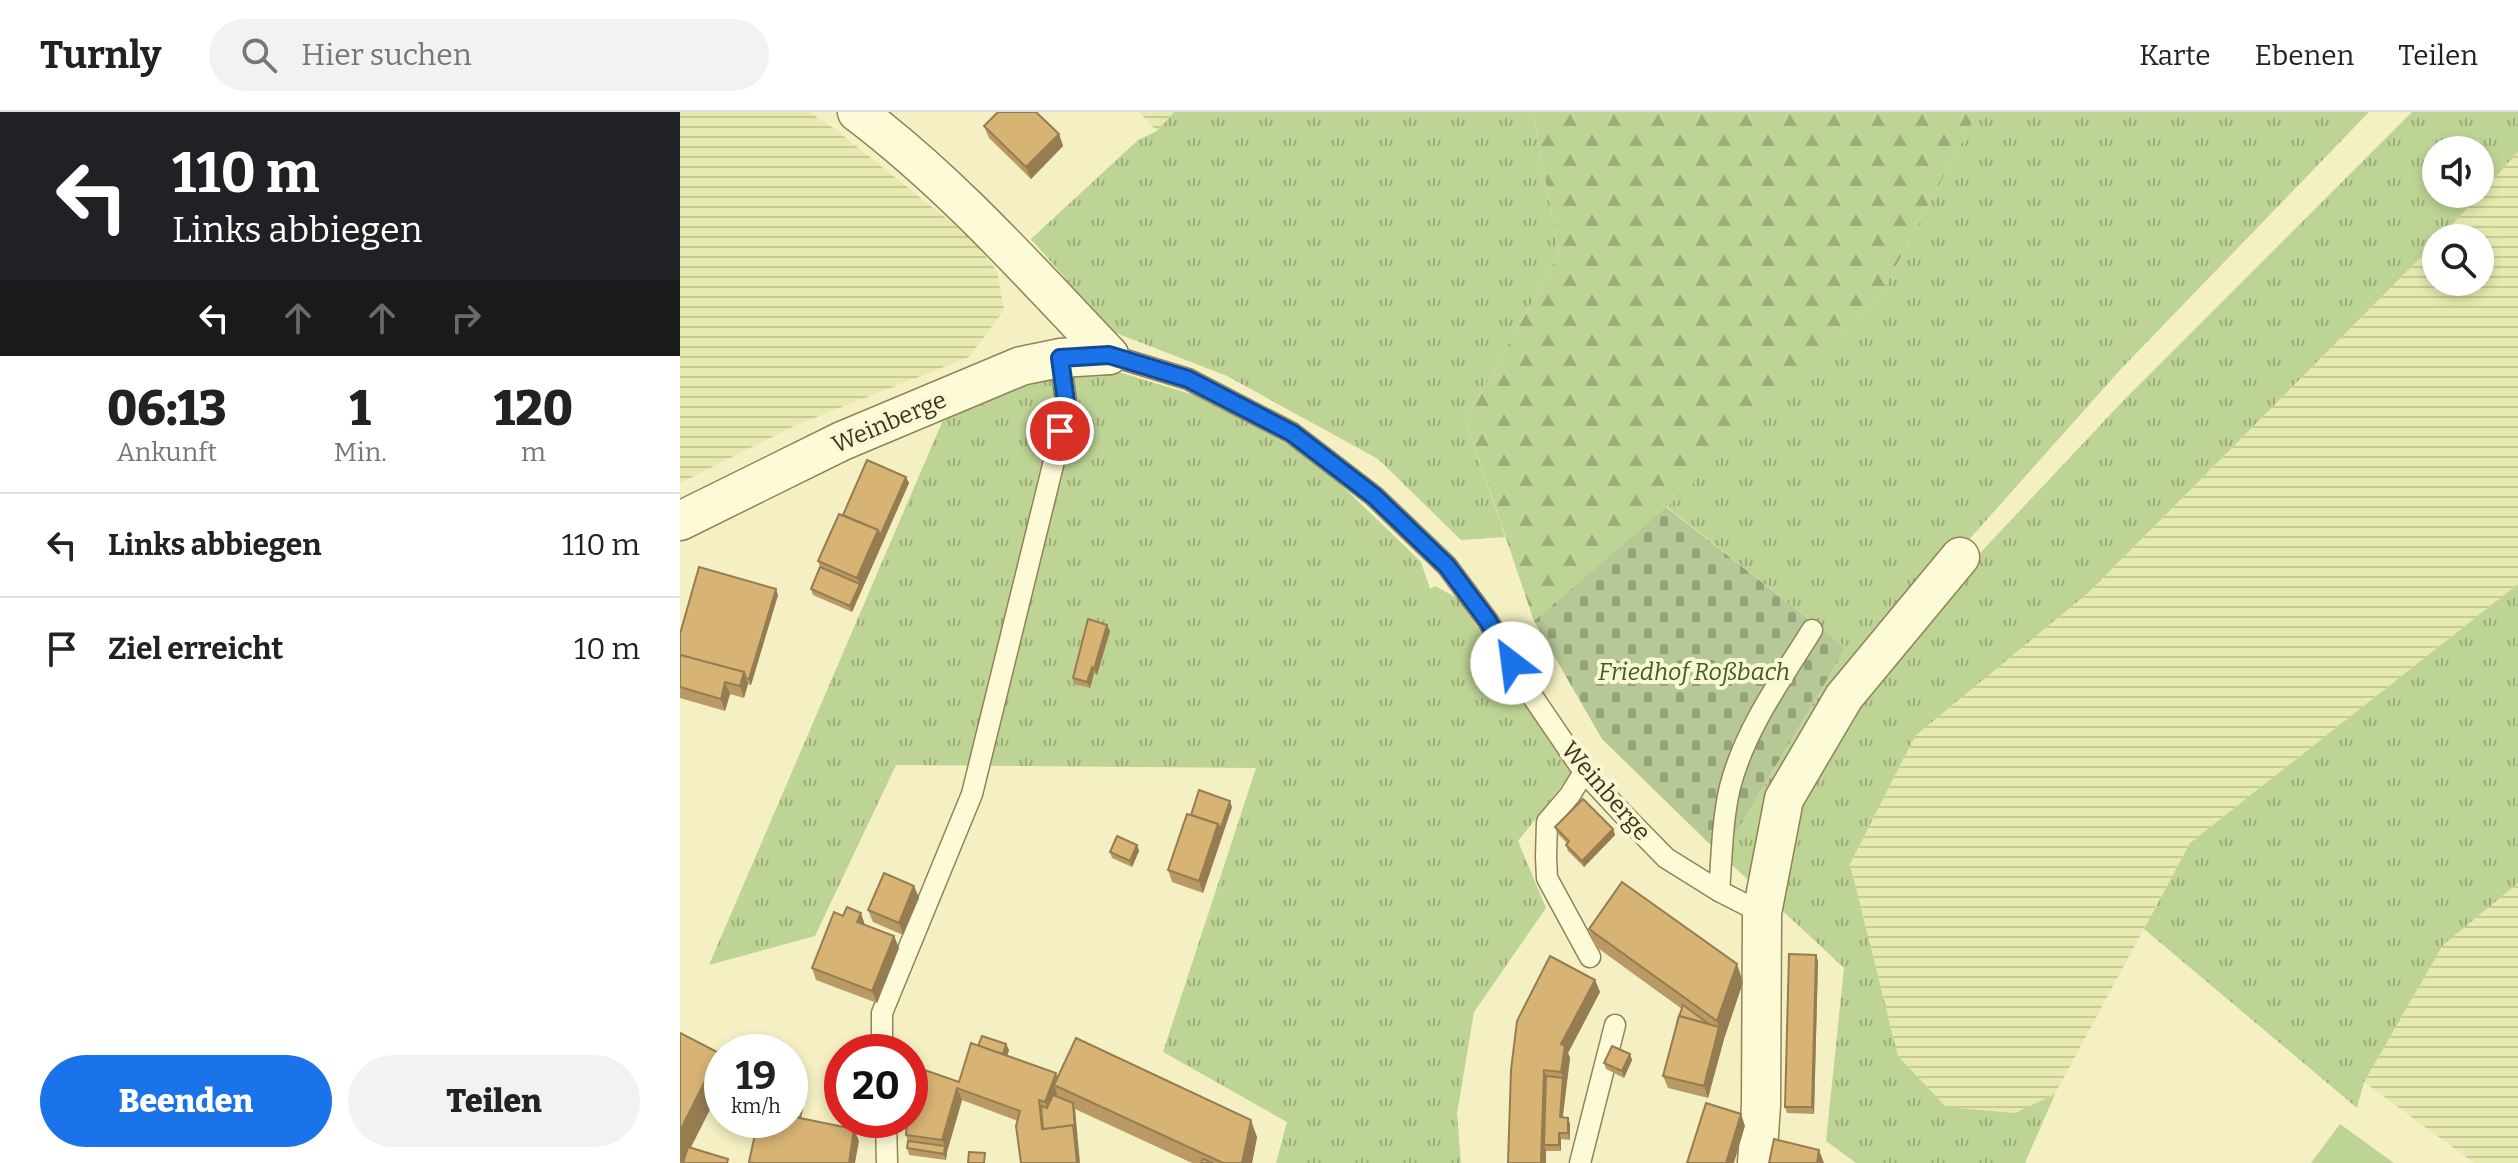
<!DOCTYPE html>
<html lang="de">
<head>
<meta charset="utf-8">
<style>
	body { margin:0; font-family:Bitter,serif; background:#f2f2f2; color:#222; height:100vh; display:flex; flex-direction:column; font-size:30px; white-space:nowrap }
	* { box-sizing:border-box; margin:0 }
	p { font-size:26px; color:#767676 }
	.icon { flex:none; width:44px; height:44px; fill:none; stroke:currentColor; stroke-width:2; stroke-linecap:round; stroke-linejoin:round }
	.map { position:relative; flex:1; overflow:hidden }
	.details { display:flex; flex-direction:column; background:#fff; width:680px }
	.details>* { flex:none }
	.hud { background:#202124; color:#fff; overflow:hidden }
	.tools { position:absolute; left:1742px; top:24px; display:grid; gap:16px }
	.tools a { display:grid; place-items:center; width:72px; height:72px; border-radius:50%; background:#fff; box-shadow:0 4px 12px #0003; font-size:40px }
	.speed { position:absolute; left:24px; top:922px; display:flex; gap:16px; font-size:40px; font-weight:700; text-align:center }
	.speed>* { display:grid; place-content:center; width:104px; height:104px; border-radius:50%; background:#fff; box-shadow:0 4px 12px #0003; line-height:1 }
	.speed small { font-size:20px; font-weight:400 }
	.speed .limit { border:12px solid #d22; background:#fff; color:#111 }
	.pin { position:absolute; display:grid; place-items:center; width:68px; height:68px; color:#fff; margin:-34px; border:4px solid #fff; border-radius:50%; box-shadow:0 2px 8px #0007 }
	.me { position:absolute; width:88px; margin:-44px; rotate:330deg; stroke-linejoin:round; filter:drop-shadow(0 0 6px #0008) }
	.turn { display:flex; align-items:center; gap:28px; height:168px; padding:0 40px; font-size:36px }
	.turn .icon { width:104px; height:104px; stroke-width:2.5 }
	.turn b { display:block; font-size:56px; line-height:68px }
	.lanes { display:flex; align-items:center; height:76px; padding:0 40px; background:#0003; justify-content:center; gap:40px; direction:ltr }
	.lanes .off { opacity:.35 }
	.eta { display:flex; justify-content:space-evenly; align-items:center; height:136px; text-align:center }
	.eta b { font-size:48px; font-weight:800; line-height:56px }
	.button { display:flex; gap:16px; margin-top:auto; padding:16px 40px }
	.button a { flex:1; height:92px; border-radius:48px; background:#1a73e8; color:#fff; font-size:32px; font-weight:800; line-height:92px; text-align:center }
	.button a+a { background:#f2f2f2; color:#222 }
	ul { padding:0; list-style:none }
	li { display:flex; align-items:center; gap:24px; height:104px; padding:0 40px; border-top:2px solid #e0e0e0 }
	li div { flex:1 }
	li b { display:block; font-size:30px }
	li em { font-style:normal }
	header { display:flex; align-items:center; gap:48px; box-sizing:border-box; height:112px; padding:0 40px; background:#fff; border-bottom:2px solid #e0e0e0 }
	header strong { font-size:38px }
	nav { display:flex; gap:44px; margin-inline-start:auto; font-size:28px }
	.search { width:560px; height:72px; background:#f2f2f2; display:flex; align-items:center; gap:20px; box-sizing:border-box; padding:0 28px; border-radius:44px; color:#767676; font-size:30px }
	main { display:flex; flex:1; min-height:0 }
	.map>svg:first-child { display:block }
	.farmland { fill:url(#farmland-rules) }
	.grass { fill:url(#grass-tufts); fill-rule:evenodd }
	.forest { fill:url(#forest-firs) }
	.cemetery { fill:url(#cemetery-stones) }
	.pitch { fill:#bed495 }
	.lines { fill:none; stroke-linecap:round; stroke-linejoin:round }
	.service-casing { stroke:#918357; stroke-width:23 }
	.minor-casing { stroke:#918357; stroke-width:41 }
	.service { stroke:#fdfad8; stroke-width:20 }
	.minor { stroke:#fdfad8; stroke-width:38 }
	.wall { fill:#b99a64 }
	.shaded-wall { fill:#967d51 }
	.building { fill:#d7b374; stroke:#967d51; stroke-width:2 }
	.route-casing { stroke:#114b97; stroke-width:20 }
	.route { stroke:#1a73e8; stroke-width:14 }
	.labels { text-anchor:middle; stroke-width:8; stroke-linejoin:round; paint-order:stroke }
	.street-label { font-size:24px; fill:#3f351d; stroke:#faf7d4 }
	.park-label { font-size:24px; font-style:italic; fill:#415e21; stroke:#faf7d4 }
</style>
</head>
<body>
<header>
<strong>Turnly</strong>
<div class="search"><svg class="icon" aria-label="search" viewBox="0 0 24 24"><circle cx="10" cy="10" r="6"/><path d="M15 15l6 6"/></svg>Hier suchen</div>
<nav><a>Karte</a><a>Ebenen</a><a>Teilen</a></nav>
</header>
<main>
<section class="details">
<div class="hud">
<div class="turn"><svg class="icon" aria-label="left" viewBox="0 0 24 24"><path d="M17 20v-9H6M10 6l-5 5 5 5"/></svg><div><b>110 m</b>Links abbiegen</div></div>
<div class="lanes"><svg class="icon" aria-label="left" viewBox="0 0 24 24"><path d="M17 20v-9H6M10 6l-5 5 5 5"/></svg><svg class="icon off" aria-label="ahead" viewBox="0 0 24 24"><path d="M12 20V5M6 11l6-6 6 6"/></svg><svg class="icon off" aria-label="ahead" viewBox="0 0 24 24"><path d="M12 20V5M6 11l6-6 6 6"/></svg><svg class="icon off" aria-label="right" viewBox="0 0 24 24"><path d="M7 20v-9h11M14 6l5 5-5 5"/></svg></div>
</div>
<div class="eta">
<div><b>06:13</b><p>Ankunft</p></div>
<div><b>1</b><p>Min.</p></div>
<div><b>120</b><p>m</p></div>
</div>
<ul>
<li><svg class="icon" aria-label="left" viewBox="0 0 24 24"><path d="M17 20v-9H6M10 6l-5 5 5 5"/></svg><div><b>Links abbiegen</b></div><em>110 m</em></li>
<li><svg class="icon" aria-label="arrive" viewBox="0 0 24 24"><path d="M6 21V4h12l-3 4 3 4H6"/></svg><div><b>Ziel erreicht</b></div><em>10 m</em></li>
</ul>
<div class="button"><a>Beenden</a><a>Teilen</a></div>
</section>
<div class="map">
<svg width="1838" height="1051" viewBox="0 0 1838 1051">
	<defs>
		<pattern id="farmland-rules" width="6" height="5" patternUnits="userSpaceOnUse" patternTransform="scale(2)"><rect width="6" height="5" fill="#e7eaaf"/><path d="M0 2.5h6" fill="none" stroke="#c7c996"/></pattern>
		<pattern id="grass-tufts" width="24" height="20" patternUnits="userSpaceOnUse" patternTransform="scale(2)"><rect width="24" height="20" fill="#bed495"/><path d="M3 7l-1-3M5 7V3M7 7l1-3M15 17l-1-3M17 17v-4M19 17l1-3" fill="none" stroke="#9cad79"/></pattern>
		<pattern id="forest-firs" width="22" height="20" patternUnits="userSpaceOnUse" patternTransform="scale(2)"><rect width="22" height="20" fill="#bed495"/><path d="M5 1l3.5 6h-7zM16 11l3.5 6h-7z" fill="#9cad79"/></pattern>
		<pattern id="cemetery-stones" width="16" height="16" patternUnits="userSpaceOnUse" patternTransform="scale(2)"><rect width="16" height="16" fill="#b6c895"/><path d="M2 7V4a2 2 0 0 1 4 0v3zM10 15v-3a2 2 0 0 1 4 0v3z" fill="#95a379"/></pattern>
	</defs>
	<rect width="100%" height="100%" fill="#f4f0c3"/>
	<g class="farmland">
		<path d="M0,0h129l27,18 137,110 24,31 7,39 -35,47 -173,68 -116,58z"/>
		<path d="M459,0h35l-17,19z"/>
		<path d="M1838,40v432l-328,259 -135,251 -40,19 -69,-6 -48,-51 -48,-192 65,-128 173,-143 348,-351v40h44v-44h-40z"/>
		<path d="M1838,771v280h-44l-110,-81 79,-137z"/>
	</g>
	<g class="grass">
		<path d="M494,0h359l26,142 -93,166 39,117 -44,3 -83,-81 -151,-83 -116,-45 -80,-92 107,-99 19,-9z"/>
		<path d="M1298,0h391l-249,258 -260,292 -104,225 -34,-31 124,-208 -179,-141 212,-209z"/>
		<path d="M1732,0h106v40l-69,76 -9,10h-4v4l-348,351 -173,143 -65,128 48,192 48,51 69,6 40,-19 -30,69h-169l-30,-22 18,-173 -72,-67 23,-95 56,-98 114,-139 156,-166zM1756,38h44v44h-44z"/>
		<path d="M425,256l99,30 99,55 32,26 86,83 9,27 5,-3 24,13 113,174 -54,68 28,67 -72,104 -17,102 4,49h-185l11,-41 -124,-70 93,-284 -360,-3 -81,171 -106,29 237,-552c51,-21 104,-35 159,-45z"/>
		<path d="M1838,472v299l-75,62 -79,137 -7,26 -213,-179 46,-86z"/>
	</g>
	<path class="forest" d="M853,0h445l-99,186 -194,193 -151,130 -68,-201 93,-166z"/>
	<path class="cemetery" d="M986,395l180,141 -124,208 -120,-117 -68,-118z"/>
	<path class="pitch" d="M1660,1012l54,39h-83z"/>
	<g class="lines">
		<g class="service-casing">
			<g id="service">
				<path d="M429,243l79,24 104,54 82,63 73,70 41,55 36,63 60,88 37,40 45,46 53,33 43,22"/>
				<path d="M904,660l-14,23 -23,27 -1,35 1,21 43,79"/>
				<path d="M1039,779c3,-35 3,-70 11,-104 15,-58 51,-107 82,-157"/>
				<path d="M202,940v-39l90,-219 82,-333 12,-59 -6,-44"/>
				<path d="M206,1008l1,43"/>
				<path d="M900,1051l35,-138"/>
			</g>
		</g>
		<g class="minor-casing">
			<g id="minor">
				<path d="M177,0c93,70 172,159 252,243"/>
				<path d="M0,409l162,-80 179,-75 39,-8 49,-3"/>
				<path d="M1077,1051l4,-58 1,-192 22,-114 60,-102 116,-140"/>
			</g>
		</g>
		<use href="#service" class="service"/>
		<use href="#minor" class="minor"/>
	</g>
	<g class="wall">
		<path d="M304,14l75,8 4,12 -32,33 -42,-41z"/>
		<path d="M226,365l3,6 -57,129 -39,-17 -2,-6 9,-22 -2,-6 25,-46z"/>
		<path d="M98,483l-27,90 -3,-1 -4,14 -14,-4 -5,17 -45,-13v-64z"/>
		<path d="M430,519l-13,44 -3,-2 -4,15 -15,-4 -2,-6z"/>
		<path d="M552,695l-29,86 -31,-11 -4,-12 23,-55z"/>
		<path d="M875,715l58,2 2,6 -31,32 -16,-16 -2,-6 1,-2 -10,-10z"/>
		<path d="M457,733l2,6 -7,16 -20,-9 -2,-6z"/>
		<path d="M234,774l5,12 -16,37 -30,-13 -5,-12z"/>
		<path d="M185,813l29,11 5,12 -22,55 -61,-23 -4,-12z"/>
		<path d="M909,817l154,53 -19,57 -16,59 -40,-10 -5,-12 19,-67 -87,-63z"/>
		<path d="M1136,843l2,6 -4,153 -27,-1 -2,-6z"/>
		<path d="M915,868l5,12 -32,61 2,5 -8,59 6,1 2,6v16l-9,-1v12h-15v12h-38l3,-93z"/>
		<path d="M326,932l3,6 -2,6 50,22 200,59 -5,26h-60l-117,-54 2,28 -59,-16 -56,-21 -15,52 -1,8 -37,-5 -2,-7 1,-7 -2,-6 8,-76v7l45,16 19,-36z"/>
		<path d="M950,942l2,6 -8,18 -18,-9 -2,-6z"/>
	</g>
	<g class="shaded-wall">
		<path d="M379,22l4,12 -32,33 -5,-12z"/>
		<path d="M226,365l3,6 -57,129 -2,-6 10,-22 -3,-6 21,-48z"/>
		<path d="M96,477l2,6 -27,90 -2,-6z"/>
		<path d="M427,513l3,6 -13,44 -3,-6z"/>
		<path d="M412,555l2,6 -4,15 -3,-6z"/>
		<path d="M64,560l4,12 -4,14 -4,-12z"/>
		<path d="M45,570l5,12 -5,17 -4,-12z"/>
		<path d="M550,689l2,6 -29,86 -4,-12 19,-57z"/>
		<path d="M933,717l2,6 -31,32 -2,-6z"/>
		<path d="M457,733l2,6 -7,16 -2,-6z"/>
		<path d="M234,774l5,12 -16,37 -4,-12z"/>
		<path d="M181,801l4,12 -8,-3z"/>
		<path d="M214,824l5,12 -22,55 -5,-12z"/>
		<path d="M1136,843l2,6 -4,153 -2,-7z"/>
		<path d="M1057,852l6,18 -19,57 -7,-18z"/>
		<path d="M915,868l5,12 -32,61 2,5 -8,66 -2,-7 3,-39 -2,-6v-28z"/>
		<path d="M1039,915l5,12 -16,59 -4,-12z"/>
		<path d="M326,932l3,6 -5,15 -3,-6z"/>
		<path d="M39,941l3,8v25l-39,77h-3v-32z"/>
		<path d="M950,942l2,6 -8,18 -2,-7z"/>
		<path d="M864,958l5,12 -5,63 2,6v12h-5z"/>
		<path d="M376,961l4,13 -6,-1 3,8 -7,21 -5,-12z"/>
		<path d="M277,976l5,12 -15,52 -1,8 -2,-6 1,-8 -3,-6z"/>
		<path d="M393,991l2,6 5,54h-3l-4,-38z"/>
		<path d="M1061,1002l4,12 -11,37h-8z"/>
		<path d="M888,1006l2,6v16l-2,-7z"/>
		<path d="M571,1008l6,17 -5,26h-10z"/>
		<path d="M174,1017l5,12 -4,22h-6z"/>
		<path d="M879,1021l2,6v12l-2,-6z"/>
		<path d="M1139,1038l5,13h-7z"/>
	</g>
	<g class="building">
		<path d="M318,0h38l23,22 -33,33 -42,-41z"/>
		<path d="M187,348l39,17 -26,59 -2,-6 -35,-15z"/>
		<path d="M159,402l39,16 -21,48 -39,-17z"/>
		<path d="M19,455l77,22 -27,90 -3,-1 -2,-6 -64,-17v-21z"/>
		<path d="M140,455l40,17 -10,22 -39,-17z"/>
		<path d="M408,507l19,6 -13,44 -2,-2 -5,15 -14,-4z"/>
		<path d="M0,543l64,17 -4,14 -15,-4 -4,17 -41,-12z"/>
		<path d="M519,678l31,11 -10,29 -2,-6 -27,-9z"/>
		<path d="M903,687l30,30 -31,32 -16,-16 3,-4 -14,-14z"/>
		<path d="M507,702l31,10 -19,57 -31,-11z"/>
		<path d="M437,724l20,9 -7,16 -20,-9z"/>
		<path d="M204,761l30,13 -15,37 -31,-13z"/>
		<path d="M942,770l115,82 -20,57 -128,-92z"/>
		<path d="M167,795l14,6 -4,9 37,14 -22,55 -60,-23 22,-56 9,4z"/>
		<path d="M1109,842l27,1 -4,152h-27z"/>
		<path d="M870,844l45,24 -34,64 4,2 -4,26 -17,-2 -3,93h-33l3,-93 6,-49z"/>
		<path d="M1003,893l26,19 -30,-8 -2,7z"/>
		<path d="M999,904l40,11 -15,59 -41,-10z"/>
		<path d="M0,921l39,20 -39,78z"/>
		<path d="M302,924l24,8 -3,10 -25,-8z"/>
		<path d="M396,926l175,82 -9,43h-19l-169,-78z"/>
		<path d="M291,931l85,30 -11,29 -6,-2 3,29 31,-4 4,38h-56l-5,-37 4,-15 -63,-23 -15,52 -36,-5 1,-15h3v-55l49,17z"/>
		<path d="M932,934l18,8 -8,17 -18,-8z"/>
		<path d="M866,964l17,2 -3,39 8,1v15h-9v12h-15z"/>
		<path d="M373,983l20,8 2,28 -2,-6 -30,4 -2,-23 6,2z"/>
		<path d="M1026,991l35,11 -15,49h-39z"/>
		<path d="M110,995l12,2 -2,9 -10,-2z"/>
		<path d="M110,1004l64,13 -5,34h-95l-5,-1 9,-42h32z"/>
		<path d="M1094,1027l45,11 -2,13h-48z"/>
		<path d="M228,1029l37,5 -1,8 -37,-6z"/>
		<path d="M8,1035l40,12 -1,4h-44z"/>
		<path d="M289,1040l16,1 -1,10h-16z"/>
		<path d="M523,1047l10,4h-12z"/>
	</g>
	<g class="lines">
		<g class="route-casing">
			<path id="route" d="M380,319l6,-29 -6,-44 49,-3 79,24 104,54 82,63 73,70 41,55 24,42"/>
		</g>
		<use href="#route" class="route"/>
	</g>
	<g class="labels">
		<g class="street-label">
			<text transform="translate(209 310) rotate(-23)" y="8">Weinberge</text>
			<text transform="translate(926 679) rotate(49)" y="8">Weinberge</text>
		</g>
		<g class="park-label">
			<text x="1014" y="568">Friedhof Roßbach</text>
		</g>
	</g>
</svg>
<div class="tools">
<a><svg class="icon" aria-label="sound" viewBox="0 0 24 24"><path d="M4 9h4l5-4v14l-5-4H4zM17 9q2 3 0 6"/></svg></a>
<a><svg class="icon" aria-label="search" viewBox="0 0 24 24"><circle cx="10" cy="10" r="6"/><path d="M15 15l6 6"/></svg></a>
</div>
<div class="speed"><div>19<small>km/h</small></div><div class="limit">20</div></div>
<div class="pin" style="left:380px;top:319px;background:#d93025"><svg class="icon" aria-label="arrive" viewBox="0 0 24 24"><path d="M6 21V4h12l-3 4 3 4H6"/></svg></div>
<svg class="me" style="left:832px;top:551px" viewBox="-20 -20 40 40"><circle r="19" fill="#fff"/><path d="M0-13L10 11 0 6-10 11z" fill="#1a73e8"/></svg>
</div>
</main>
</body>
</html>
